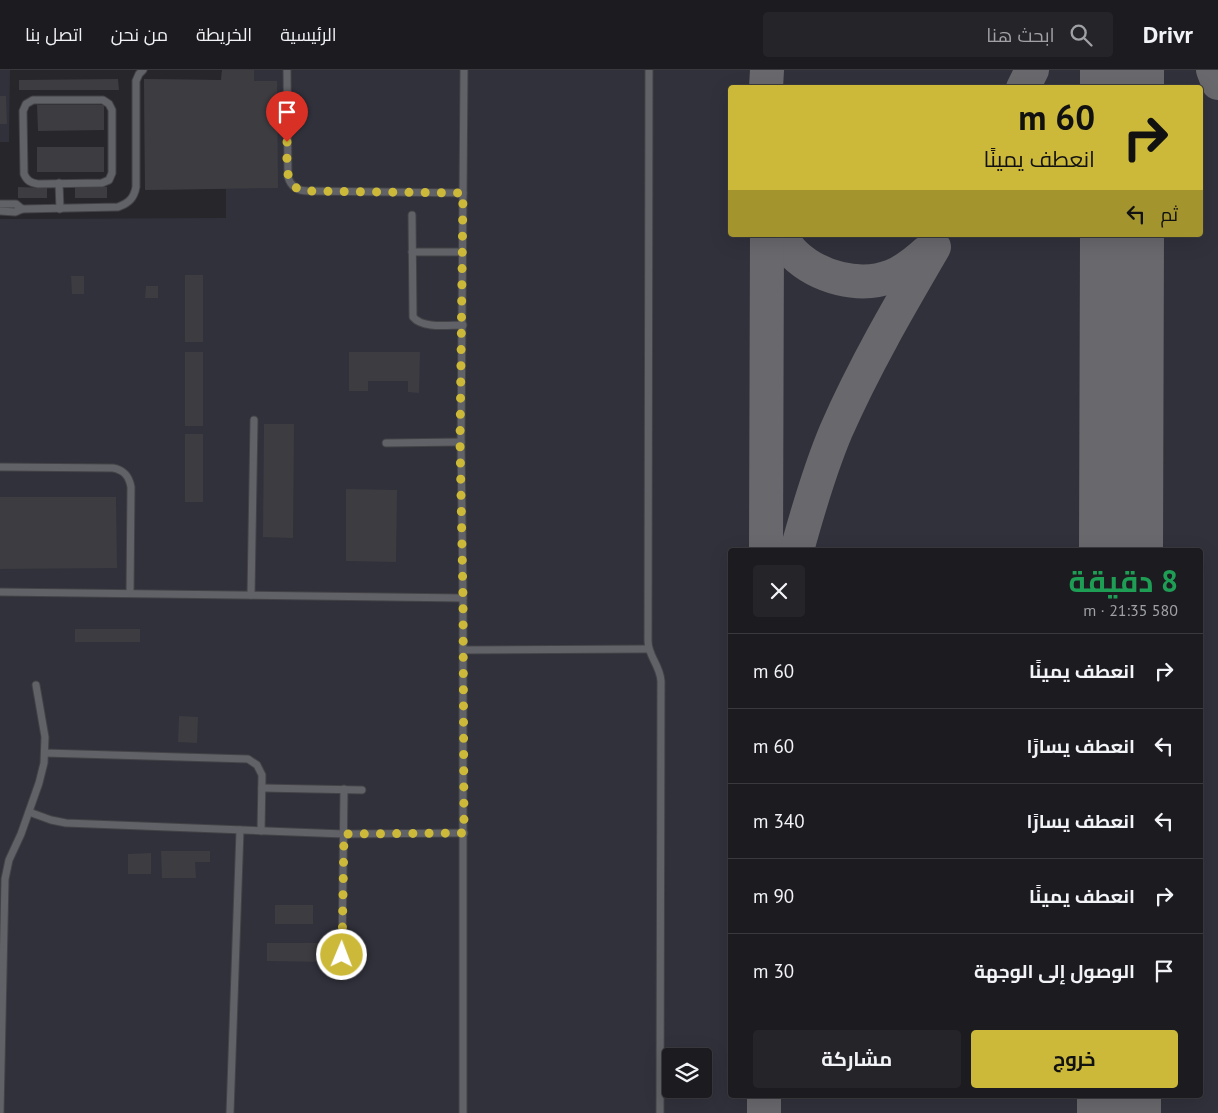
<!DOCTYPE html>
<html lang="ar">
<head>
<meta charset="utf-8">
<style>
	body { margin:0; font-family:"PT Sans",Cairo,sans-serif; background:#252529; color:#f1f3f6; direction:rtl; height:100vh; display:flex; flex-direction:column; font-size:19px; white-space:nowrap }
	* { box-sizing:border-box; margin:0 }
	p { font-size:16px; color:#a0a1a5 }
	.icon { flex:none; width:28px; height:28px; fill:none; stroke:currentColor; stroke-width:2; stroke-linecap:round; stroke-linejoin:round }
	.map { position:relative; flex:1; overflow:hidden; direction:ltr }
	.sheet { position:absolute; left:728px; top:478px; width:475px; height:550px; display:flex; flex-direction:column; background:#1c1c20; border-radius:5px; box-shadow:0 5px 20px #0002,0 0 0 1px #3a3a3e; direction:rtl }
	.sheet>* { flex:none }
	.top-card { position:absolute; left:728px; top:15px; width:475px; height:152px; border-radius:5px; box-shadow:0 5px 20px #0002,0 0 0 1px #3a3a3e; direction:rtl; background:#ccb939; color:#111; overflow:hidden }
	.fabs { position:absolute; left:662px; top:978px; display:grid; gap:10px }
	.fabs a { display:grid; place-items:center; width:50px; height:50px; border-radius:5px; background:#1c1c20; box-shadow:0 5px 20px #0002,0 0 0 1px #3a3a3e; font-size:25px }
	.pin { position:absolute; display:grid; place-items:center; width:42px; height:42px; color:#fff; margin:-51px -21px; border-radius:50% 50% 50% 0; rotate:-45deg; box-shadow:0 0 5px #0007 }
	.pin .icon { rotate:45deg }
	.me { position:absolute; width:55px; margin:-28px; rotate:1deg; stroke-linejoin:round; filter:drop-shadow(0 0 4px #0008) }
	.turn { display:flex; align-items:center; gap:18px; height:105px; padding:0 25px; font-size:22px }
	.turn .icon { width:65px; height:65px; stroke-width:2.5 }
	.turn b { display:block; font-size:35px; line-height:42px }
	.then { display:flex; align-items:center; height:48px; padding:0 25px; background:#0003; gap:10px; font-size:19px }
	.round { display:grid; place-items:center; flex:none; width:52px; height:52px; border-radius:5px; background:#252529 }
	.summary { display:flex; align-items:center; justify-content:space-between; height:85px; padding:0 25px }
	h1 { font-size:30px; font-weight:700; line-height:38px; color:#1e9e55 }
	.cta { display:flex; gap:10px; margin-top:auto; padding:10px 25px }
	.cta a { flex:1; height:58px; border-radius:5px; background:#ccb939; color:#111; font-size:20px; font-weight:700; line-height:58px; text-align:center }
	.cta a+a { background:#252529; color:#f1f3f6 }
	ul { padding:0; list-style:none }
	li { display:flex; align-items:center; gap:15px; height:75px; padding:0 25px; border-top:1px solid #3a3a3e }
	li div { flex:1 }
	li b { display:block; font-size:19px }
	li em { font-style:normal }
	header { display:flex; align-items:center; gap:30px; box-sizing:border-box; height:70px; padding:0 25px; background:#1c1c20; border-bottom:1px solid #3a3a3e }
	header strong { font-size:24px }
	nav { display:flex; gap:28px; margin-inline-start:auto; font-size:18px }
	.search { width:350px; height:45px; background:#252529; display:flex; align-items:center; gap:12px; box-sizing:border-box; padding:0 18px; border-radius:5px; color:#a0a1a5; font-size:19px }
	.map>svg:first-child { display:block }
	.built { fill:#30313b; fill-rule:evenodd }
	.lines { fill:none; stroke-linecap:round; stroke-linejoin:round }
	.taxiway { stroke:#68686d; stroke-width:34 }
	.runway { stroke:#68686d; stroke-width:84 }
	.building { fill:#3c3c41 }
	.lane-casing { stroke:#434347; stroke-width:9 }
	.lane { stroke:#616267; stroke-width:7 }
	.route { stroke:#ccb939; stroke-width:9; stroke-dasharray:0 16.2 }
</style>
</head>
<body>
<header>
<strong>Drivr</strong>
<div class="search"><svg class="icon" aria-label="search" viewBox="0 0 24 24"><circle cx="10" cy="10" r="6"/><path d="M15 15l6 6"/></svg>ابحث هنا</div>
<nav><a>الرئيسية</a><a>الخريطة</a><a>من نحن</a><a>اتصل بنا</a></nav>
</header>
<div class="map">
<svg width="1218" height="1043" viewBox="0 0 1218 1043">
	<rect width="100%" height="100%" fill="#26262b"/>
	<g class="built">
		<path d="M0,0h10l-1,72h-9z"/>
		<path d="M222,0h996v1043h-1218v-894l226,-1v-29l-81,1 -1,-111 77,1zM730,18h470v147h-470zM730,480h470v545h-470zM671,986h33v33h-33z"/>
	</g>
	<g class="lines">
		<g class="taxiway">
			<path d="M1213,0l5,13"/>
			<path d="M766,18l1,-18"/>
			<path d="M1023,18l9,-18"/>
			<path d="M780,165c4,6 8,13 14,19 24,23 65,35 98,22 13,-5 25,-15 35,-24"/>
			<path d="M766,480l1,-315"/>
			<path d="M797,480c11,-40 23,-81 39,-119 28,-64 63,-124 98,-184"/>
			<path d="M764,1043v-18"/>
		</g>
		<g class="runway">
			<path d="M1122,18v-18"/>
			<path d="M1121,480l1,-315"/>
			<path d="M1119,1043v-18"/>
		</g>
	</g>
	<g class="building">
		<path d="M222,0h32v11h23l1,107 -133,2 -1,-111 77,1z"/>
		<path d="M118,9l1,11h-100v-10z"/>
		<path d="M0,26h6l1,28h-7z"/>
		<path d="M37,35h67v25l-66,1z"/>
		<rect x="37" y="77" width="67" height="25"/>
		<path d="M18,117l29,1v10h-29z"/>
		<rect x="75" y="117" width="32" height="11"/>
		<rect x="185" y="205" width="18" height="67"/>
		<path d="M71,206h13v18h-12z"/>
		<path d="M146,216h12v12h-13z"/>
		<rect x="185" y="282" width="18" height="74"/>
		<path d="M349,282h71l-1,41 -11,-1v-11h-40v10h-19z"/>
		<path d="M264,354h30l-1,114 -30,-1z"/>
		<rect x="185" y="364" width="18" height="68"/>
		<path d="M346,419l51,1 -1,72 -50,-1z"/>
		<path d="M0,427h116l1,71 -117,1z"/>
		<rect x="75" y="559" width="65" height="13"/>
		<path d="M179,646l19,1 -1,26 -19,-1z"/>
		<path d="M161,781h49v11h-15l1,16h-34z"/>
		<path d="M151,783v21h-23v-20z"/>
		<rect x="275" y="835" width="38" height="19"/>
		<path d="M267,873h62v19l-62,-1z"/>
	</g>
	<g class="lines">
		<g class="lane-casing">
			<g id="lane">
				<path d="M287,0l1,107c3,10 10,14 20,14l155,2"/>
				<path d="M649,0l-1,571c0,15 12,24 13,40l-1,432"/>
				<path d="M33,30h70l6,4 3,6v63l-3,7 -7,3 -64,1c-7,-1 -11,-3 -14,-10l-1,-63 3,-7z"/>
				<path d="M59,113l1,26"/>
				<path d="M0,134h16l6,5"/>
				<path d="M0,141l15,1 7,-3 96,-2c11,-4 16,-9 18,-20v-106l3,-7 4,-4"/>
				<path d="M412,145l1,102c10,12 35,8 50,8"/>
				<path d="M412,182h50"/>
				<path d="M386,373l75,-1"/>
				<path d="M0,397l113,1c11,2 16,8 18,19l-1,106"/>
				<path d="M0,522l463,6"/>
				<path d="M251,525l3,-175"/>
				<path d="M463,580l185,-1"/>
				<path d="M45,683l203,6 9,6 5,10 -1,56"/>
				<path d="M262,718l100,2"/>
				<path d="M29,742l22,8 15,3 278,11 120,-1"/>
				<path d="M342,885l2,-166"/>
				<path d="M0,1043l5,-234 4,-19 12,-26 18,-51 5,-20 1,-26 -9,-52"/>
				<path d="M230,1043l10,-283"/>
				<path d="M463,1043v-515l-2,-156 3,-372"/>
			</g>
		</g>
		<use href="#lane" class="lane"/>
	</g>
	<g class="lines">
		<path class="route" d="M287,72c1,18 -5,41 15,49l161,2 -3,249 3,156 1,235 -120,1 -2,121"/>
	</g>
</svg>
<div class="fabs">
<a><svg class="icon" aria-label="layers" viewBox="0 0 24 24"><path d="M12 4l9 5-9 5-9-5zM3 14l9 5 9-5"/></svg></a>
</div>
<div class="pin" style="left:287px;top:72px;background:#d93025"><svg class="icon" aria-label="arrive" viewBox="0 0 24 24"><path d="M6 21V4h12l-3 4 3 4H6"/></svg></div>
<svg class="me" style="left:342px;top:885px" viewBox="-20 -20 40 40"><circle r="17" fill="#ccb939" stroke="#fff" stroke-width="3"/><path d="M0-11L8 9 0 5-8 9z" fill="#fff"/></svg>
<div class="top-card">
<div class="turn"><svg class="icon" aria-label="right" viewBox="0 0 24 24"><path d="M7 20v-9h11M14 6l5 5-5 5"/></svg><div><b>60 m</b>انعطف يمينًا</div></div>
<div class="then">ثم<svg class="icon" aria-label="left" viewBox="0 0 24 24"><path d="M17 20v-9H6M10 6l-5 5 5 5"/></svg></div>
</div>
<section class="sheet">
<div class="summary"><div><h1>8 دقيقة</h1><p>580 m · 21:35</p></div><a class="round"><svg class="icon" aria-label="close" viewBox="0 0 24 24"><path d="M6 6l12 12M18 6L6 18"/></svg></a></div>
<ul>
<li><svg class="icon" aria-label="right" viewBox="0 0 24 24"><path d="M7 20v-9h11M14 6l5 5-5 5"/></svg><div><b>انعطف يمينًا</b></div><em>60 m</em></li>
<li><svg class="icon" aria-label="left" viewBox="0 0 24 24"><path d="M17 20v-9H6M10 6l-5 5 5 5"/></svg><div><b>انعطف يسارًا</b></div><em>60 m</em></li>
<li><svg class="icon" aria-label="left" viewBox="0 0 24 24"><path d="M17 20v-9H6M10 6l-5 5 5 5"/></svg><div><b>انعطف يسارًا</b></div><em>340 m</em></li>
<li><svg class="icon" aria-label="right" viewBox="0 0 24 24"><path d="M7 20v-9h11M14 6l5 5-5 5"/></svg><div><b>انعطف يمينًا</b></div><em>90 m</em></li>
<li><svg class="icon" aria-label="arrive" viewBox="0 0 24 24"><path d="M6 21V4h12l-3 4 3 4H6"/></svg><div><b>الوصول إلى الوجهة</b></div><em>30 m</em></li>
</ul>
<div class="cta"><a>خروج</a><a>مشاركة</a></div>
</section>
</div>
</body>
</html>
